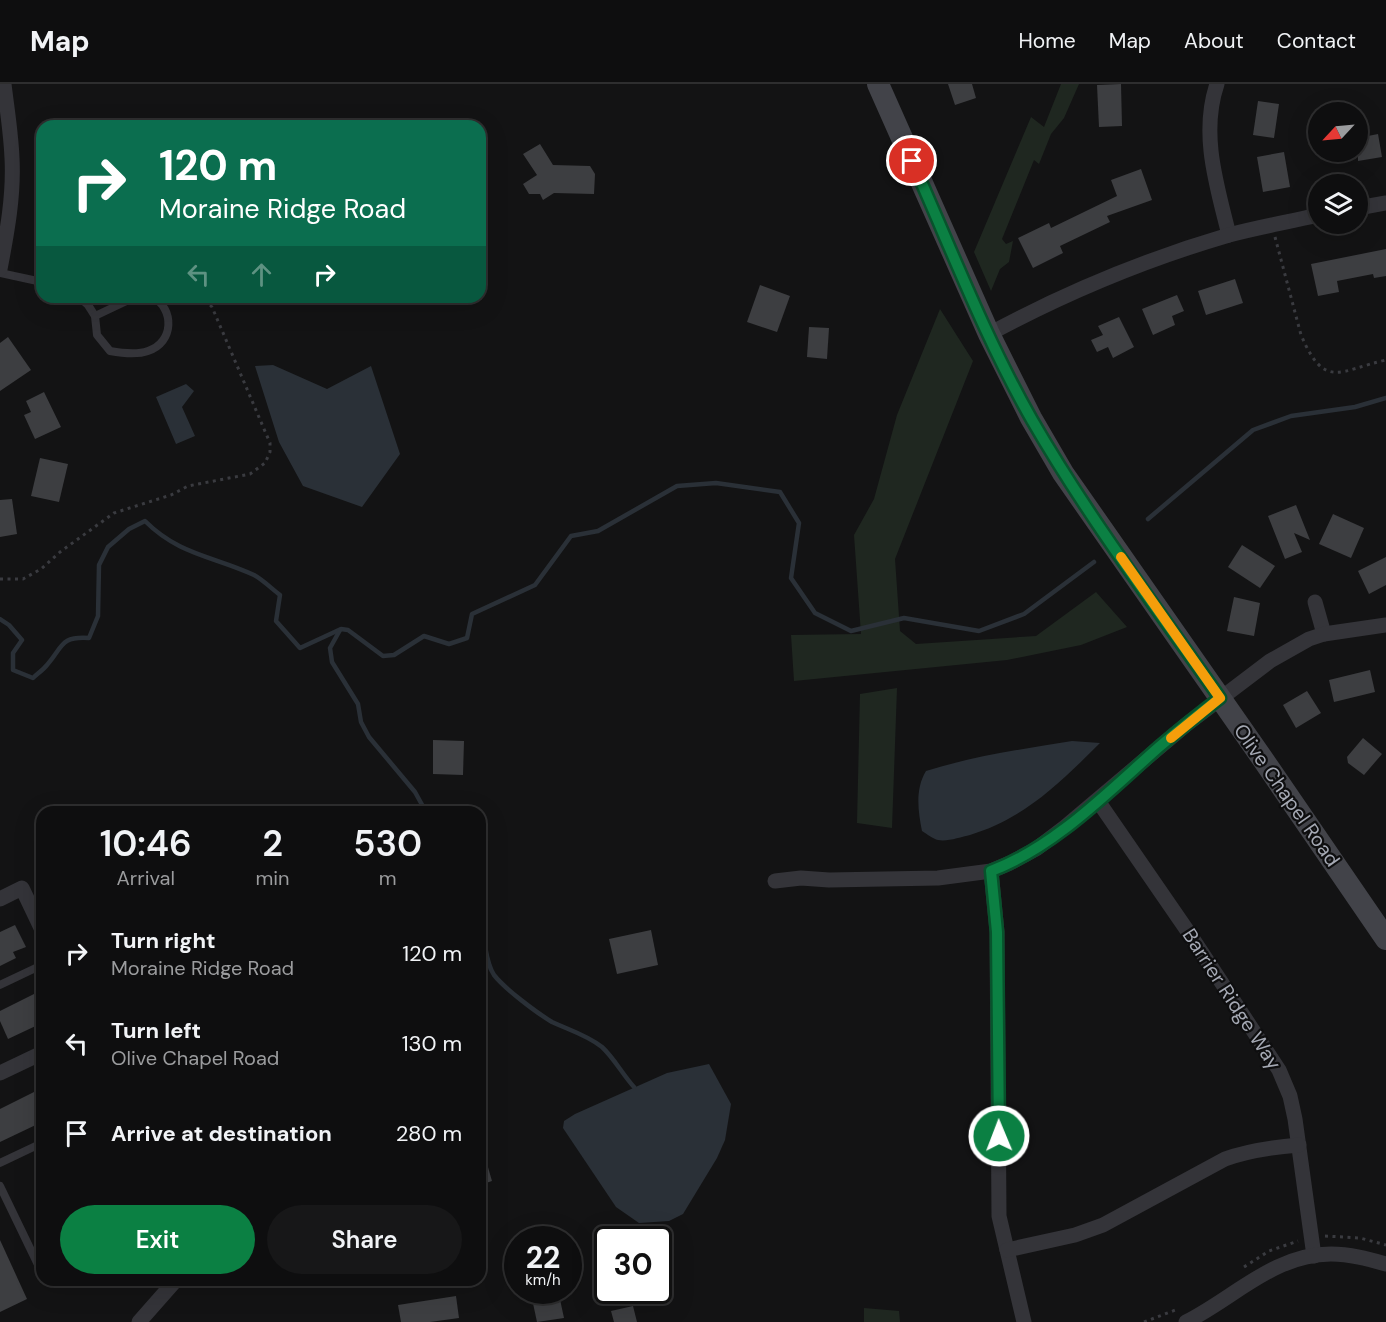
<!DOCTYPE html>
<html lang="en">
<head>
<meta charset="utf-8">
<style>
	body { margin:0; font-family:"DM Sans",sans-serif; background:#171718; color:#f1f3f6; height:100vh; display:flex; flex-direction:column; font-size:22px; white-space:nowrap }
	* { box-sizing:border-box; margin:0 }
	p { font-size:20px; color:#9b9c9e }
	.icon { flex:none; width:33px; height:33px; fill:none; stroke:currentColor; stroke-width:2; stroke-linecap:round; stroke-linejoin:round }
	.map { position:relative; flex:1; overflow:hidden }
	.panel { position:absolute; left:36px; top:722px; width:450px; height:480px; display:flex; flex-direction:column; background:#0e0e0f; border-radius:18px; box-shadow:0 6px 24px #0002,0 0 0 2px #2e2e2f }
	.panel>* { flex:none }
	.banner { position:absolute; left:36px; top:36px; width:450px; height:183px; border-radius:18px; box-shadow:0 6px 24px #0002,0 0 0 2px #2e2e2f; background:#0b6e4f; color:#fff; overflow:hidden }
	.needle { width:39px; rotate:244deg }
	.buttons { position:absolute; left:1308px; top:18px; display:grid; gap:12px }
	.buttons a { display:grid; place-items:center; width:60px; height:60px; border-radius:50%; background:#0e0e0f; box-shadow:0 6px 24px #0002,0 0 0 2px #2e2e2f; font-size:30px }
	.speed { position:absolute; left:504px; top:1142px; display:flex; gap:12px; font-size:30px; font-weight:700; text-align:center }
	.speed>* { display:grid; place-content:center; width:78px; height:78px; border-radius:50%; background:#0e0e0f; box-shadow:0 6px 24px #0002,0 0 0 2px #2e2e2f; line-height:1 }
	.speed small { font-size:15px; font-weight:400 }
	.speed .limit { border:3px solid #111; border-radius:9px; background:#fff; color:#111 }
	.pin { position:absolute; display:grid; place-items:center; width:51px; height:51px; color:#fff; margin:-26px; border:3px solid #fff; border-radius:50%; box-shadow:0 2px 6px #0007 }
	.me { position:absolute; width:66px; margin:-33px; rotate:359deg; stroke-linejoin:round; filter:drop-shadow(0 0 4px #0008) }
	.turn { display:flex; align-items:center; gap:21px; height:126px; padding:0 24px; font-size:27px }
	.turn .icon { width:78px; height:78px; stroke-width:2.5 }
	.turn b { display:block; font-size:42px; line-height:51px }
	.lanes { display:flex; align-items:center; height:57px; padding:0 24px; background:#0003; justify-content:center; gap:30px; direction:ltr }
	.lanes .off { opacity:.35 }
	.eta { display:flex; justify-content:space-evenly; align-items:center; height:102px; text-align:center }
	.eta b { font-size:36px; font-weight:600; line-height:42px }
	.button { display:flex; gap:12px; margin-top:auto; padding:12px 24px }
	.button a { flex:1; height:69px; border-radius:36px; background:#0b8043; color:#fff; font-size:24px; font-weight:600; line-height:69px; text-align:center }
	.button a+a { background:#171718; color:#f1f3f6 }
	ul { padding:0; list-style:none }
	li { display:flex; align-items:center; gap:18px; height:90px; padding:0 24px }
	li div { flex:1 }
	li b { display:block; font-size:22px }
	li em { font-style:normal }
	header { display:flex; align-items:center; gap:36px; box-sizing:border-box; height:84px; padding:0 30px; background:#0e0e0f; border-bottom:2px solid #2e2e2f }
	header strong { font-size:28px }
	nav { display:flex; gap:33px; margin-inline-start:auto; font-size:21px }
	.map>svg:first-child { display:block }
	.green { fill:#1f2720 }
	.water { fill:#2a3037 }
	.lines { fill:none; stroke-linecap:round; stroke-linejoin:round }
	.stream { stroke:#2a3037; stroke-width:4.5 }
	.building { fill:#3d3e41 }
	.path { stroke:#3a3b40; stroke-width:3; stroke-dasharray:3 4.5; stroke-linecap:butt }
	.lane { stroke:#343439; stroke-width:8 }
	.street { stroke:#343439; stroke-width:15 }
	.secondary { stroke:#424349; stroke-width:22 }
	.route-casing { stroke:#07532c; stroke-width:15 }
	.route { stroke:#0b8043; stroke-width:10 }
	.slow { stroke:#f59e0b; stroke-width:10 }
	.labels { text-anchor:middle; stroke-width:4.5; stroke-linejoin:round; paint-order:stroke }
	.street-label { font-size:20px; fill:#a5a9b4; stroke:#0e0e0f }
</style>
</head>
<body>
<header>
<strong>Map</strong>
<nav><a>Home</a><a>Map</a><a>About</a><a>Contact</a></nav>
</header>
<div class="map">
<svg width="1386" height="1238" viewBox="0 0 1386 1238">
	<rect width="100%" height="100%" fill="#131314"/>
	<g class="green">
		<path d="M1061,0h18l-15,34 -13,16 -12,30 -5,-4 -32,79 4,5 7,-3 -4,21 -9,7 -9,22 -17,-39 57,-135 13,10z"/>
		<path d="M940,225l33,52 -78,198 5,72 16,13 120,-8 60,-44 31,35 -46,18 -74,15 -213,21 -3,-46 70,-1 -7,-99 20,-36 23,-84z"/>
		<path d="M897,604l-5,140 -35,-5 3,-129z"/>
		<path d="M864,1224l35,3 1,11h-36z"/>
	</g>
	<g class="water">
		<path d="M273,281l54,24 44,-23 29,88 -38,53 -59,-21 -24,-44 -24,-76z"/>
		<path d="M186,300l8,7 -12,16 13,29 -19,8 -20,-47z"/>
		<path d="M1072,657l28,2c-39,39 -76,76 -130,92 -9,2 -23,7 -32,5 -5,-1 -11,-6 -16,-9 -4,-20 -7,-42 4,-60 48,-15 97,-22 146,-30z"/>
		<path d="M709,980l22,40 -6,36 -8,18 -34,56 -14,7 -30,2 -23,-16 -53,-79 1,-7 11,-7 92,-41z"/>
	</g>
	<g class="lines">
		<g class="stream">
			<path d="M1148,435l105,-89 38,-14 64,-9 31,-9"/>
			<path d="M0,535l9,6 13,15 -9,13v17l20,8c4,-4 10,-8 14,-13 16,-18 13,-29 42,-27l9,-22 1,-51 9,-18 21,-18 16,-8c34,34 68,35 109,54 9,5 18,14 26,20l-4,26 24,27 41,-19 7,1 35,26 11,-1 30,-19 25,8 18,-6 5,-24 63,-29 36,-49 27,-5 79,-45 39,-3 64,9 19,31 -8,55 24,35 36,18 53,-13 75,13 45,-17 70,-52"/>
			<path d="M340,546l-10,18 2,14 26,42 3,18 8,15 46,55 11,20"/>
			<path d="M480,842c6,15 5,36 14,49 11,14 43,38 58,47 17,8 35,13 50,25 12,11 21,28 32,40"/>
		</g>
	</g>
	<g class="building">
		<path d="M948,0h24l4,14 -21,7z"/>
		<path d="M1121,0l1,42 -23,1 -2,-42z"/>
		<path d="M1258,17l21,3 -5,34 -21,-3z"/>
		<path d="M1378,50l4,23 -24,4v-23z"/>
		<path d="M540,60l13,21 37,1 5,8 -1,20 -40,-1 -11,7 -3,-6h-11l-6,-10 14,-9 -14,-21z"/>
		<path d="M1284,68l6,35 -27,5 -6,-35z"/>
		<path d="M1141,85l11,31 -45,16 3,6 -50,24 3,7 -30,15 -15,-30 31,-15 2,5 66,-32 -6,-16z"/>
		<path d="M1386,165v27l-12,2 -1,-4 -36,7 2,11 -21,4 -7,-32z"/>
		<path d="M1235,195l8,24 -37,12 -8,-24z"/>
		<path d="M760,201l30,11 -13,36 -30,-10z"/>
		<path d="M1177,211l7,16 -12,5 3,9 -22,10 -11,-26z"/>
		<path d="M1119,233l15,30 -21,11 -5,-11 -11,5 -6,-12 12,-5 -5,-9z"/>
		<path d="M809,243l20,1 -2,31 -20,-2z"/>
		<path d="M8,253l23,33 -31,21v-48z"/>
		<path d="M44,308l17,35 -26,12 -11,-24 7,-3 -5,-11z"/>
		<path d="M40,374l28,6 -9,38 -28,-6z"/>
		<path d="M12,415l5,35 -17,3v-37z"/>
		<path d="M1296,421l14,35 -16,-7 8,19 -17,7 -17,-43z"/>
		<path d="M1333,430l31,14 -13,30 -32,-14z"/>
		<path d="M1242,461l33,21 -15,22 -32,-21z"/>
		<path d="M1386,473v28l-17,9 -11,-23z"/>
		<path d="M1234,513l26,6 -6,33 -27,-5z"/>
		<path d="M1370,586l5,22 -41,10 -5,-22z"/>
		<path d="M1307,607l14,22 -25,15 -13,-23z"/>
		<path d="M1363,654l19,16 -18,21 -16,-12 -1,-6z"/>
		<path d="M433,656l31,1 -1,34 -30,-1z"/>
		<path d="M15,841l11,22 -13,5 3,6 -16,8v-34z"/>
		<path d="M651,846l7,35 -41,9 -8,-35z"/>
		<path d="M42,906v33l-34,16 -8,-18v-10z"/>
		<path d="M42,1004v34l-42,20v-33z"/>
		<path d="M480,1066h3l9,31 -12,4z"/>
		<path d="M0,1156l27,59 -27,13z"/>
		<path d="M549,1206h9l6,28 -27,4 -6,-28z"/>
		<path d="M456,1212l3,22 -29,4h-29l-3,-17z"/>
		<path d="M633,1222l4,16h-23l-3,-11z"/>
	</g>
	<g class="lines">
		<g class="path">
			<path d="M1275,153l26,98c24,56 39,35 85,25"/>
			<path d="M0,495h23l18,-10 19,-17 54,-39 57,-18 17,-9 62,-12 15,-11 5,-11v-9l-58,-136c-11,-11 -26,-8 -40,-7"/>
			<path d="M1325,1152l35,2 26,7"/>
			<path d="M1244,1183l25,-16 29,-10"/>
			<path d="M1144,1238l34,-13"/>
		</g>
		<g class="lane">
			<path d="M0,189l42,9"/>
			<path d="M79,213l9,8 7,11 2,19 13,16c11,2 27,4 38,0 26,-8 27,-43 4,-54"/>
			<path d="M95,232l40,-19"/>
			<path d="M0,901l42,-20"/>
			<path d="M0,1079l42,-20"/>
			<path d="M0,1102l42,87"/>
			<path d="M45,1196l1,1 3,-1"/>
		</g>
		<g class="street">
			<path d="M1217,0c-17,50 0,102 12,151"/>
			<path d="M1358,124l28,-5"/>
			<path d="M0,185c7,-36 14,-74 12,-111 -1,-25 -5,-49 -8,-74"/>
			<path d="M989,250c76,-41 158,-75 240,-99 30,-8 60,-13 89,-20"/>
			<path d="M1315,518l9,32"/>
			<path d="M1098,717l93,135 88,134 11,26 5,23 19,137"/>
			<path d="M991,787l6,61 2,284 25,106"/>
			<path d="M775,797l26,-3 28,2 109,-2 53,-7 19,-8 26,-14 29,-22 122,-103 83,-63 39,-22 15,-5 62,-9"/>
			<path d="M0,815l22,-11 20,42"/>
			<path d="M0,989l42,-20"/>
			<path d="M1007,1166l68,-15 28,-10 122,-66c25,-9 49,-12 74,-14"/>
			<path d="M139,1238l37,-42"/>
			<path d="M1186,1238c48,-24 88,-68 145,-68 19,0 37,5 55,10"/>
		</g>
		<path class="secondary" d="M878,0l111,250 42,84 32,55 199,285 124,181"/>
	</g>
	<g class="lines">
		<g class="route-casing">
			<path id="route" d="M912,77c39,87 73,177 120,259 56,97 124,187 188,278 -21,16 -41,32 -61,49 -51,45 -104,100 -168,124l6,61 2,204"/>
		</g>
		<use href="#route" class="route"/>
		<path class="slow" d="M1121,473l99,141 -49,40"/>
	</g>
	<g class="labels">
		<g class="street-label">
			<text transform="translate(1287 711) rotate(55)" y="7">Olive Chapel Road</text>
			<text transform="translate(1232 915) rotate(57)" y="7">Barrier Ridge Way</text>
		</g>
	</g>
</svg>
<div class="buttons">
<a><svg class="needle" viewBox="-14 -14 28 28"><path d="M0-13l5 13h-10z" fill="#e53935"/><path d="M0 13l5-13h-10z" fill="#9b9c9e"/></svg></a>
<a><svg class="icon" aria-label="layers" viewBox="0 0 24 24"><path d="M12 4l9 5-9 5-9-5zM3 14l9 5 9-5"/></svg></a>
</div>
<div class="speed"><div>22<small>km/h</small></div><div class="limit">30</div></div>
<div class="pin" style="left:912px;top:77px;background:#d93025"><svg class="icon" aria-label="arrive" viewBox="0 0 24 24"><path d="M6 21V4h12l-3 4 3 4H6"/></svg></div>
<svg class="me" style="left:999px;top:1052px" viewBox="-20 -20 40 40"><circle r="17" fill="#0b8043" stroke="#fff" stroke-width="3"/><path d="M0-11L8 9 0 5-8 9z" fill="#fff"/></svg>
<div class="banner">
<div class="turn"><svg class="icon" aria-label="right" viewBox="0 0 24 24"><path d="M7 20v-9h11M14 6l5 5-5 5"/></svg><div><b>120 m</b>Moraine Ridge Road</div></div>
<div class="lanes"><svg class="icon off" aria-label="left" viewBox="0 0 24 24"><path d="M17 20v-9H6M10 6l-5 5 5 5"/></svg><svg class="icon off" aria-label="ahead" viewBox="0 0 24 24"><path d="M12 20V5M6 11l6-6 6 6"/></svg><svg class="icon" aria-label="right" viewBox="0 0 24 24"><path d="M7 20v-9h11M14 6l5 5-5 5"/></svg></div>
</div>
<section class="panel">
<div class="eta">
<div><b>10:46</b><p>Arrival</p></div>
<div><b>2</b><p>min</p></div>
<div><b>530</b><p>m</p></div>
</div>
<ul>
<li><svg class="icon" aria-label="right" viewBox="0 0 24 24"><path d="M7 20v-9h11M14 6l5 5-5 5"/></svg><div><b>Turn right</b><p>Moraine Ridge Road</p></div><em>120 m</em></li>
<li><svg class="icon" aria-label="left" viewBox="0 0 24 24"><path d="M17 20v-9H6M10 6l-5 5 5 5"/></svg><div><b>Turn left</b><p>Olive Chapel Road</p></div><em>130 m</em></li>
<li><svg class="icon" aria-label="arrive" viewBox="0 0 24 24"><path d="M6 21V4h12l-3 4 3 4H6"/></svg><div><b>Arrive at destination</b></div><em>280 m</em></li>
</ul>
<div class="button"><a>Exit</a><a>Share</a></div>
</section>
</div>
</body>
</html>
